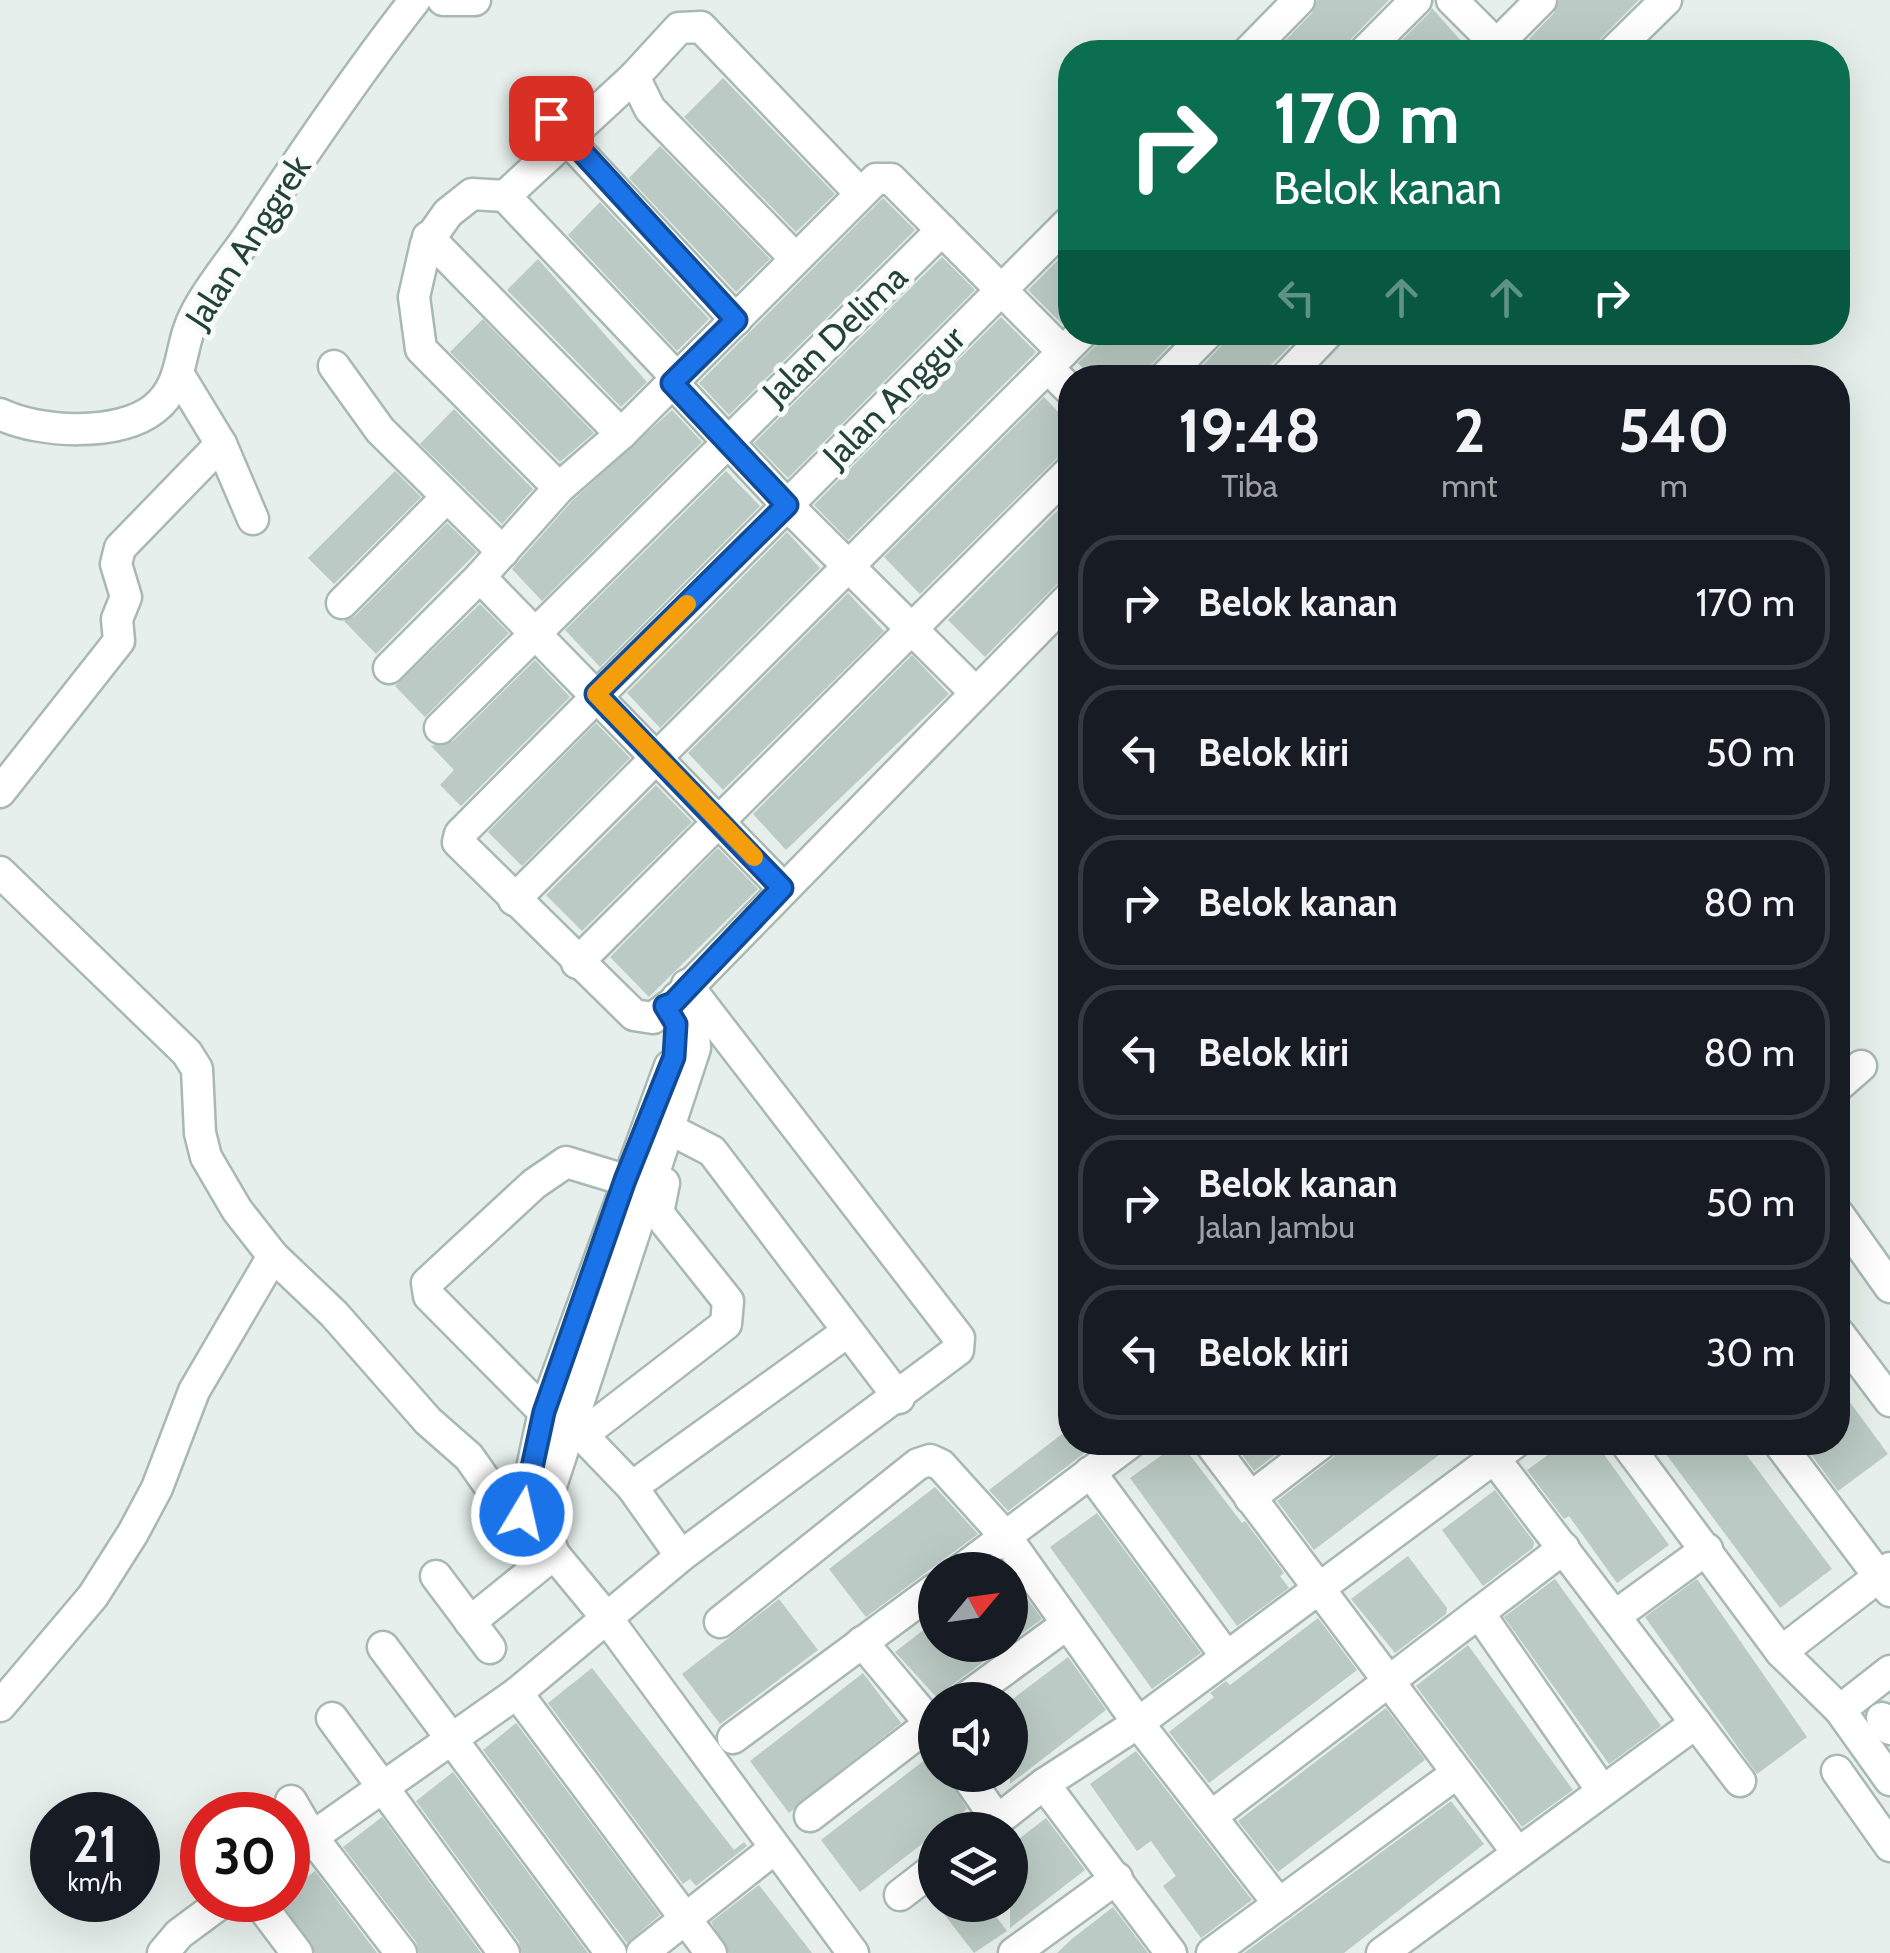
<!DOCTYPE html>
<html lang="id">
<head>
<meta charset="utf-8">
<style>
	body { margin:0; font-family:Cabin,sans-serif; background:#242831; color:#f1f3f6; height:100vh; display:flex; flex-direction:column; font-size:38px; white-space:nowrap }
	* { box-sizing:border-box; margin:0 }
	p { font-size:32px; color:#9ea1a6 }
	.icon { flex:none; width:55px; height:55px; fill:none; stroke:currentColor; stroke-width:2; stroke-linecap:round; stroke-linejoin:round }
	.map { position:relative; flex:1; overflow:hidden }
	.panel { position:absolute; left:1058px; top:365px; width:792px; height:1090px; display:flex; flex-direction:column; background:#171b24; border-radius:40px; box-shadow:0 10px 40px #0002 }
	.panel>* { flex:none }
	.guide { position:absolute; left:1058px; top:40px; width:792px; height:305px; border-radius:40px; box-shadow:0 10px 40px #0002; background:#0b6e4f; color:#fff; overflow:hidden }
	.needle { width:65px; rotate:61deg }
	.fabs { position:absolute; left:918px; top:1552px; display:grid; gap:20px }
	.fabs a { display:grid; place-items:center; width:110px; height:110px; border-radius:50%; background:#171b24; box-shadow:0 10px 40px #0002; font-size:50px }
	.speed { position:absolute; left:30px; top:1792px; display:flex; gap:20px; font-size:50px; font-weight:700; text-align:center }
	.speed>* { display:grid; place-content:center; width:130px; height:130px; border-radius:50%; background:#171b24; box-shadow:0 10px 40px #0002; line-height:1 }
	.speed small { font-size:25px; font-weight:400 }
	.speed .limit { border:15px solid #d22; background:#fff; color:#111 }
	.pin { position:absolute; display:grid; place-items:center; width:85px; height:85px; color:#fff; margin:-42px; border-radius:20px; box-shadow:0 5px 15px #0006 }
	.me { position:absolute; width:110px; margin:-55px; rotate:9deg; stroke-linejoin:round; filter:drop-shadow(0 0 8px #0008) }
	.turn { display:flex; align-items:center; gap:35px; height:210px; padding:0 50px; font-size:45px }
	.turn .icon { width:130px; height:130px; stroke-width:2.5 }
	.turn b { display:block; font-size:70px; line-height:85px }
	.lanes { display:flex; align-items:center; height:95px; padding:0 50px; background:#0003; justify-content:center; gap:50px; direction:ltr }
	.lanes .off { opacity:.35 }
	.eta { display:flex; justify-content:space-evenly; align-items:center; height:170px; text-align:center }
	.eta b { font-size:60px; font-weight:700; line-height:70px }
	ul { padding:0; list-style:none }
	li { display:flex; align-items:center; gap:30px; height:135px; margin:0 20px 15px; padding:0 30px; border:5px solid #363941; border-radius:40px }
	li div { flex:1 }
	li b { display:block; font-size:38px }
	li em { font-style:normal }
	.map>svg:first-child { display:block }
	.building { fill:#bbcac4 }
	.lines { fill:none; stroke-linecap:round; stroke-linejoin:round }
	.minor-casing { stroke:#a8b8b2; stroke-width:35 }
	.minor { stroke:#fff; stroke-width:30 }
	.route-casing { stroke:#114b97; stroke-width:25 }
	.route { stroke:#1a73e8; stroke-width:18 }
	.slow { stroke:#f59e0b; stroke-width:18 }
	.labels { text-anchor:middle; stroke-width:10; stroke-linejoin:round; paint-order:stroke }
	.street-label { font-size:35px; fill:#24423a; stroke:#f7fbf9 }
</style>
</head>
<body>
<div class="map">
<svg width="1890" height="1953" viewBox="0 0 1890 1953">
	<rect width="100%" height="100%" fill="#e6efeb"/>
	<g class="building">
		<path d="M1317,0h72l-38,39 -5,13h-72l38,-39z"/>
		<path d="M1559,0h80l-39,39 -5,13h-53l-13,-13 25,-26z"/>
		<path d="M1432,8l39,44h-81l39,-39z"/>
		<path d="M723,78l112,116 -39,38 -112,-115z"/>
		<path d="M660,146l110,113 -34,33 -107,-114z"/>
		<path d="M883,198l32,32 -186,185 -30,-32z"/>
		<path d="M600,202l109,117 -32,32 -109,-116z"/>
		<path d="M1070,248v71l-7,6 -35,-35z"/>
		<path d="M942,257l33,33 -187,188 -34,-35z"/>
		<path d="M538,259l109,123 -26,25 -114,-117z"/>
		<path d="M1001,317l35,35 -188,188 -34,-35z"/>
		<path d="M483,319l111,114 -34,29 -110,-110z"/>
		<path d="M1101,332h81l-31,33 -5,13h-54l-14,-15 19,-19z"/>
		<path d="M1227,332h76l-32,33 -4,13h-76l31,-33z"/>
		<path d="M1044,397l26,27v29l-13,5 -137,136 -36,-37z"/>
		<path d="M454,409l79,80 -31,35 -82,-80z"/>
		<path d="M672,410l30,32 -160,159 -30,-32 60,-68z"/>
		<path d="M395,471l26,26 -87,87 -26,-26z"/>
		<path d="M726,471l34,35 -160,161 -35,-37z"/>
		<path d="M1070,498v80l-13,6 -72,73 -37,-37z"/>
		<path d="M447,523l30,29 -101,102 -32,-33 11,-5z"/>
		<path d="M787,532l33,36 -160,160 -33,-35z"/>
		<path d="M848,593l36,38 -161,159 -35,-37z"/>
		<path d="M480,604l29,29 -84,84 -30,-31z"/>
		<path d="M912,655l37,39 -163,156 -33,-36z"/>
		<path d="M535,660l35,37 -109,109 -21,-21 14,-15 -23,-24 22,-5z"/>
		<path d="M596,723l34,35 -108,108 -34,-34z"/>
		<path d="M656,785l36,37 -110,109 -36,-36z"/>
		<path d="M718,848l40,41 -109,108 -39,-40z"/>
		<path d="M1838,1386l50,68 -50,37 -36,-49h36z"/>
		<path d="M1070,1428v14h29l-91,69 -19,-21z"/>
		<path d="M1180,1442l62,81 3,-2 39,52 -4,3 9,12 -52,38 -107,-148z"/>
		<path d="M1233,1442h59l-38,29z"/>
		<path d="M1341,1442h115l-142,108 -37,-49 57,-44z"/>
		<path d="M1566,1442h29l74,103 -52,38 -48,-67 -5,3 -37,-49z"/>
		<path d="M1657,1442h80l95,127 -52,39z"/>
		<path d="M935,1487l43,47 -112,83 -37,-48z"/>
		<path d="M1495,1490l39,52 -1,6 -50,38 -41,-56z"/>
		<path d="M1097,1513l104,140 -49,36 -102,-142z"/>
		<path d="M1408,1556l39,52 -1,6 -51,39 -44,-54z"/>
		<path d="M1010,1575l32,44 -32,23z"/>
		<path d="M1555,1579l106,147 -52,38 -105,-147z"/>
		<path d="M1697,1579l110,158 -50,37 -112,-157z"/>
		<path d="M779,1599l39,51 -98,74 -38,-50z"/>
		<path d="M1318,1618l39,52 -148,113 -40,-51 45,-35 -4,-4 16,-12 4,4z"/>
		<path d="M935,1621v24h71l-54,40 -13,15 -44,-48z"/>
		<path d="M1468,1645l105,145 -51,37 -106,-141z"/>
		<path d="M1068,1657l38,53 -96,74v-8l-14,10 -7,-11h21v-74z"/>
		<path d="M592,1668l142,182 10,-8 3,4 -51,40 -6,-7 -7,5 -135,-181z"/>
		<path d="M863,1673l38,50 -112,90 -39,-52z"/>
		<path d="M1386,1708l39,52 -147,112 -40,-51z"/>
		<path d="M516,1723l144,192 -33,28 -144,-193z"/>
		<path d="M1136,1751l116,149 -51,38 -38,-52 13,-10 -25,-35 -14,10 -47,-67z"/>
		<path d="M935,1752v23h12l20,34 -107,83 -39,-52z"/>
		<path d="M453,1772l135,181h-66l-3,-11 -103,-141z"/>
		<path d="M1451,1801l33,43 -140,109h-100z"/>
		<path d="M382,1817l99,136h-62l-3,-11 -73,-95z"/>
		<path d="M1046,1818l39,52 -75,58v-82z"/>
		<path d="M315,1871l62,82h-62l-35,-53h8v-8z"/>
		<path d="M759,1885l7,9 46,59h-83l-18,-31z"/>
		<path d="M937,1905h50l20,26 -33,22z"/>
		<path d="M1113,1907l35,46h-91l16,-15z"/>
	</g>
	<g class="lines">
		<g class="minor-casing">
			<g id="minor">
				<path d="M443,0h32"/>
				<path d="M1452,0l52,52"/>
				<path d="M1248,52l51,-52"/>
				<path d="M1364,52l52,-52"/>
				<path d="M1489,52l52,-52"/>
				<path d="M1613,52l53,-52"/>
				<path d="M634,77l16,32 143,147"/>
				<path d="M535,97l32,42 169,181"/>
				<path d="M505,196l172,182"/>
				<path d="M1070,221l-610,613 -2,8 176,173 19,3 20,-15 397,-406"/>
				<path d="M428,237l193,197"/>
				<path d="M334,366l46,64 123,122"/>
				<path d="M1048,368l22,22"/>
				<path d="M179,375l42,69 32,75"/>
				<path d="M1164,378l45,-46"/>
				<path d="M1285,378l44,-46"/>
				<path d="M673,383l114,122 189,188"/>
				<path d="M0,414c39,19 118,23 154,-5 32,-25 24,-64 42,-96 15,-29 38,-55 56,-82 52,-79 105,-157 163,-231"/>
				<path d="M559,488l-138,-139 -7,-52 12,-53 22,-31 24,-19 33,2 129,-119 45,-49 22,-1 158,165"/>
				<path d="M480,577l302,310"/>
				<path d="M342,603l105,-106"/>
				<path d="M389,668l91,-91 79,-89 62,-54 255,-255h15l172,173"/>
				<path d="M440,728l502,-498"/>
				<path d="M0,792l119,-151 -2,-22 9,-22 -10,-33 4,-16 101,-104"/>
				<path d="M0,872l187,181 10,16 3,64 6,24 31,53 36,46 61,58 94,107 41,36 33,47 36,18"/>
				<path d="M514,900l569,-568"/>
				<path d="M577,963l493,-492"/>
				<path d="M677,998l16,21 2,29 -147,447 -5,29 11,30 52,63 247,336"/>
				<path d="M1838,1086l23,-20"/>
				<path d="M681,1135l31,16 187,247"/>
				<path d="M664,1183l-6,30 70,88 -2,23 -144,111 50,52 49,69"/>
				<path d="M1838,1214l52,73"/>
				<path d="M1838,1332l52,69"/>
				<path d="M544,1412l-115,-116 -2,-13 107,-99 32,-22 59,18 14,10"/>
				<path d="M1209,1442l308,410"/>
				<path d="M1625,1442l156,210 59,58 50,70"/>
				<path d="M1778,1442l112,149"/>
				<path d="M1484,1445l256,336"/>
				<path d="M1090,1472l136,184"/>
				<path d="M632,1487l215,-155"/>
				<path d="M1250,1498l73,-56"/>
				<path d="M539,1552l-17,-37 22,-103 126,-346"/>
				<path d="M961,1570l170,-128"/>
				<path d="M436,1576l54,72"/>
				<path d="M1479,1613l122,176"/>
				<path d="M1615,1616l92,-67"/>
				<path d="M470,1622l84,-68"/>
				<path d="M720,1622l198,-158 12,-4 11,5 65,72 132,186 141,181"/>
				<path d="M862,1642l73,87"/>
				<path d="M383,1647l228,306"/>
				<path d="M1781,1652l109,-84"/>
				<path d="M517,1693l194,260"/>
				<path d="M963,1700l104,-76"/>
				<path d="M0,1706l93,-110 40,-63 24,-45 37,-97 79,-135"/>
				<path d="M1840,1710l50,-39"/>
				<path d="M332,1718l172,235"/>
				<path d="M1882,1718l8,11"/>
				<path d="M733,1738l202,-149"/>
				<path d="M1837,1771l53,75"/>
				<path d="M966,1775l31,45"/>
				<path d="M1044,1784l127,169"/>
				<path d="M291,1801l21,36 89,116"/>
				<path d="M1213,1815l351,-267"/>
				<path d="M810,1816l125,-96"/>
				<path d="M985,1830l59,-46 94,-61 378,-281"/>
				<path d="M288,1854l229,-161 164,-137 277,-206 1,-12 -272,-353"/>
				<path d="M900,1895l35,-27"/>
				<path d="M257,1900l40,53"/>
				<path d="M163,1953l16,-19 46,-34"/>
				<path d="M642,1953l132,-104"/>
				<path d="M1014,1953l103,-75"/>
				<path d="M1212,1953l245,-180"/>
				<path d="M1382,1953l314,-230"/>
			</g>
		</g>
		<use href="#minor" class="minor"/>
	</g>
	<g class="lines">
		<g class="route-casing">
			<path id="route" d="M522,1514l22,-102 81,-232 49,-123 2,-33 -11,-18 8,-3 109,-115 -186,-194 191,-189 -115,-122 64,-63 -185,-202"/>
		</g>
		<use href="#route" class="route"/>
		<path class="slow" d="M687,604l-91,90 158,163"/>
	</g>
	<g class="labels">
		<g class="street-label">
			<text transform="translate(248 242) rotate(-57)" y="12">Jalan Anggrek</text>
			<text transform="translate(835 335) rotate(-44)" y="12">Jalan Delima</text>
			<text transform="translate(894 397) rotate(-45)" y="12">Jalan Anggur</text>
		</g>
	</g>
</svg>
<div class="fabs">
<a><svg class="needle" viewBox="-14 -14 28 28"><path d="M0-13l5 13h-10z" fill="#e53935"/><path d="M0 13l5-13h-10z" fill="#9ea1a6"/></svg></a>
<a><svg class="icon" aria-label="sound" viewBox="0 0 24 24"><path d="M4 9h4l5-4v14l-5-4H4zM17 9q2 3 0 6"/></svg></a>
<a><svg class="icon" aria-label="layers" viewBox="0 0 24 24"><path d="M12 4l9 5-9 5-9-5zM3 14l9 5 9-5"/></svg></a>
</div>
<div class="speed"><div>21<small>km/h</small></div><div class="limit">30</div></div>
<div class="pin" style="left:551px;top:118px;background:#d93025"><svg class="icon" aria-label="arrive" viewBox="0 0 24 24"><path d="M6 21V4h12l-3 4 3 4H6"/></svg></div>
<svg class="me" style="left:522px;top:1514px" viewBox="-20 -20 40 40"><circle r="17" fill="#1a73e8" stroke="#fff" stroke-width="3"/><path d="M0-11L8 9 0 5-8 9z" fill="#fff"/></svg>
<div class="guide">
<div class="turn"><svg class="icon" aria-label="right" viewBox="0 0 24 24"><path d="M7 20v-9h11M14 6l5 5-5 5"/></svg><div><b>170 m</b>Belok kanan</div></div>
<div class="lanes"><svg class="icon off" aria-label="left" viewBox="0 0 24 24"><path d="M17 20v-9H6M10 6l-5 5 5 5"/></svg><svg class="icon off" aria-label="ahead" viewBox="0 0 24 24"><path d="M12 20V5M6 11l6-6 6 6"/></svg><svg class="icon off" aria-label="ahead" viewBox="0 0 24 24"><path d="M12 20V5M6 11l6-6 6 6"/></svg><svg class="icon" aria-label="right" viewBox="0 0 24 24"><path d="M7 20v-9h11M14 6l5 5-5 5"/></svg></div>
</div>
<section class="panel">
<div class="eta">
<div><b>19:48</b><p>Tiba</p></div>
<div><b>2</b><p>mnt</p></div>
<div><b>540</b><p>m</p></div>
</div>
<ul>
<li><svg class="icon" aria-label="right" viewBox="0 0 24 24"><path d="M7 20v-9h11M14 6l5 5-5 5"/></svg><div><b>Belok kanan</b></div><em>170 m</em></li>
<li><svg class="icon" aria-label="left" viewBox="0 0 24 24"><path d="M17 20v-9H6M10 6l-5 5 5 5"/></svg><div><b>Belok kiri</b></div><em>50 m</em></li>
<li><svg class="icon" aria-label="right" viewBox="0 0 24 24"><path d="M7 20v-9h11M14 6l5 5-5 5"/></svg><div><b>Belok kanan</b></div><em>80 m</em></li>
<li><svg class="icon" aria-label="left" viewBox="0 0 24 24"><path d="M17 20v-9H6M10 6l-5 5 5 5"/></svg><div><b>Belok kiri</b></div><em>80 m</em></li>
<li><svg class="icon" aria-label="right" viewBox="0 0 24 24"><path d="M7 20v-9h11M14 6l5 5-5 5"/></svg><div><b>Belok kanan</b><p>Jalan Jambu</p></div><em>50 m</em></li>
<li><svg class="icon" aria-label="left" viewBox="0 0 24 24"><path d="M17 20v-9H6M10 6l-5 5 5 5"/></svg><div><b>Belok kiri</b></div><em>30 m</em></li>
</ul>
</section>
</div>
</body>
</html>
